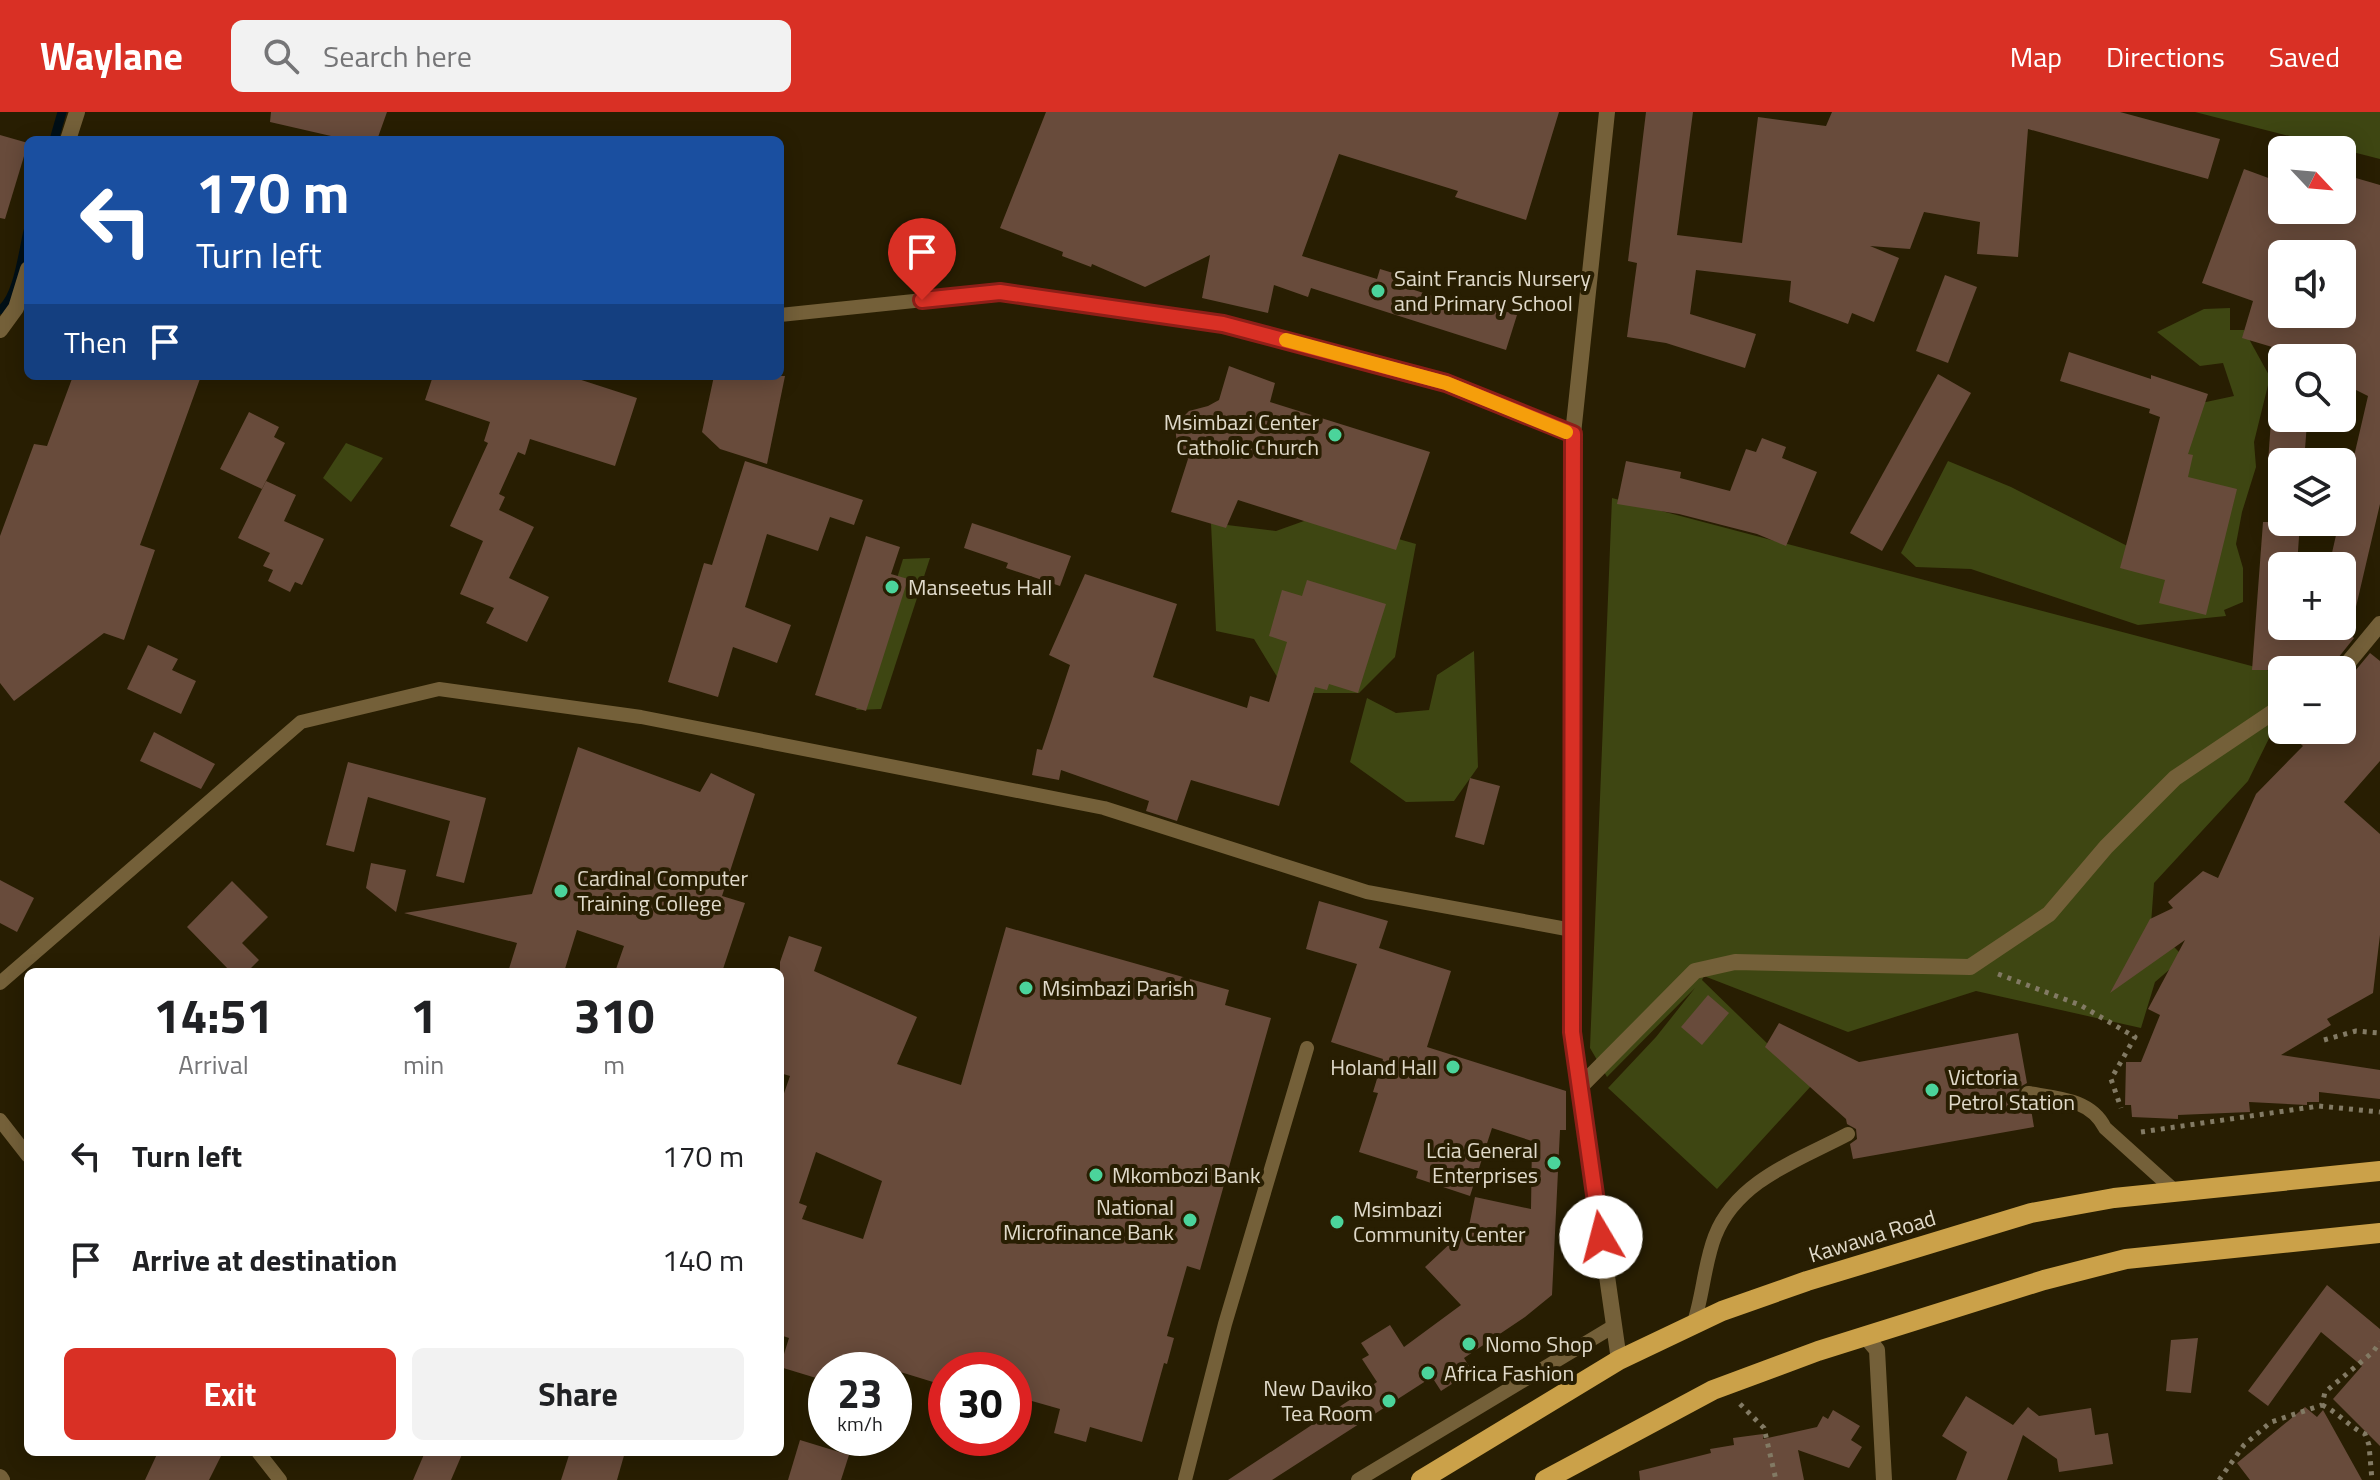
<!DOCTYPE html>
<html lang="en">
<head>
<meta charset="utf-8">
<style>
	body { margin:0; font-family:"Titillium Web",sans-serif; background:#f2f2f2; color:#202124; height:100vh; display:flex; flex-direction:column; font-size:30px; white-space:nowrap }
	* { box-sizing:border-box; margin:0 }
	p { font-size:26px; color:#757577 }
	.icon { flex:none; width:44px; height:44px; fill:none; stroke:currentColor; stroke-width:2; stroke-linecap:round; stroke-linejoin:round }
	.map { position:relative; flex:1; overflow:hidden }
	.sheet { position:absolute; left:24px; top:856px; width:760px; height:488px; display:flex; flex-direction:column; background:#fff; border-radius:12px; box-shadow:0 4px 20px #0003 }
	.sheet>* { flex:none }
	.banner { position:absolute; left:24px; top:24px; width:760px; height:244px; border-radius:12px; box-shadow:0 4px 20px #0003; background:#1a4fa0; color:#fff; overflow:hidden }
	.needle { width:52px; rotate:116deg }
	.tools { position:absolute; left:2268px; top:24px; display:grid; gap:16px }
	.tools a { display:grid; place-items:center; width:88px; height:88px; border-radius:12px; background:#fff; box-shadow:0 4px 20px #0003; font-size:40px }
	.speed { position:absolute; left:808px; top:1240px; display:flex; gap:16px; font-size:40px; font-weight:700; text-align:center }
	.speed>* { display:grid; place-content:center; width:104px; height:104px; border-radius:50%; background:#fff; box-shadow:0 4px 20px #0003; line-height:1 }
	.speed small { font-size:20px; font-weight:400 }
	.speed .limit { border:12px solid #d22; background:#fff; color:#111 }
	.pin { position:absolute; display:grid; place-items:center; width:68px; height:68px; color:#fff; margin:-82px -34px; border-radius:50% 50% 50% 0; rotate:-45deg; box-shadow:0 0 8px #0007 }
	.pin .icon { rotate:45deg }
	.me { position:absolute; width:88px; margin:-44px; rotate:352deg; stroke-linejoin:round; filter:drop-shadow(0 0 6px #0008) }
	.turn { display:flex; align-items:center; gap:28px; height:168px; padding:0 40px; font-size:36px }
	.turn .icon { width:104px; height:104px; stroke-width:2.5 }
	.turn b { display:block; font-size:56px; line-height:68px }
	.then { display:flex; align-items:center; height:76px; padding:0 40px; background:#0003; gap:16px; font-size:30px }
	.eta { display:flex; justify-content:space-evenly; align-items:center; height:136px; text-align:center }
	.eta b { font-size:48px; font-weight:700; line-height:56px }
	.cta { display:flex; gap:16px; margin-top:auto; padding:16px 40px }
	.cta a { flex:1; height:92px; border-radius:12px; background:#d93025; color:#fff; font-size:32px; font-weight:700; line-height:92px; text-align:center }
	.cta a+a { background:#f2f2f2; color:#202124 }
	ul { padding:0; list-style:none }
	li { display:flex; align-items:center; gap:24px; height:104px; padding:0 40px }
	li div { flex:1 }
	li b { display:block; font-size:30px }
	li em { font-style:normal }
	header { display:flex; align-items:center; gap:48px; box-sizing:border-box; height:112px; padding:0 40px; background:#d93025; color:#fff }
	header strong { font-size:38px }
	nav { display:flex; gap:44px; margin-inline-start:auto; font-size:28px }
	.search { width:560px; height:72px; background:#f2f2f2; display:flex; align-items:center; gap:20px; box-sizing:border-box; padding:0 28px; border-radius:12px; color:#757577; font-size:30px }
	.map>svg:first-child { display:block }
	.green { fill:#3e4612 }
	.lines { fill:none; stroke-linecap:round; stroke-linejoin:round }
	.stream { stroke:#000f16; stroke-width:9 }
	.building { fill:#684b3b; fill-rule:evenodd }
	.path { stroke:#827a64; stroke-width:5; stroke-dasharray:4 6; stroke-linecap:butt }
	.service { stroke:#746039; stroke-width:14 }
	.minor { stroke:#746039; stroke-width:16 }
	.primary { stroke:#cba149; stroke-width:20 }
	.route-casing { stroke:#8d1f18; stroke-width:20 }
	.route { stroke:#d93025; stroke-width:14 }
	.slow { stroke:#f59e0b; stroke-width:14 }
	.poi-dot { fill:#4bd49b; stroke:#281e02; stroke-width:3 }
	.labels { text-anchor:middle; stroke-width:8; stroke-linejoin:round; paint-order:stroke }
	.poi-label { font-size:22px; fill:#e0daca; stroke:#281e02; text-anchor:start }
	.street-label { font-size:22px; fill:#e0daca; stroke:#281e02 }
</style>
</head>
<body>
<header>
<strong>Waylane</strong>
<div class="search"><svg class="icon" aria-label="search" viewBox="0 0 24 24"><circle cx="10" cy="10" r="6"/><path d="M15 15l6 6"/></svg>Search here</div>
<nav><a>Map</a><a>Directions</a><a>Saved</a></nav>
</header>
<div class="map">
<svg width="2380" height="1368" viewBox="0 0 2380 1368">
	<rect width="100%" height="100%" fill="#281e02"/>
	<g class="green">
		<path d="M2195,0h185v47z"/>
		<path d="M2230,196v22h14l26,47 -16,65 2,25 -14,45 -6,32 7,24v34l-19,8 2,6 -88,9 -167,-56 -55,-2 -15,-14 47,-92 63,26 144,73 34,-56 -7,-107 24,5 28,-6 -11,-33 -23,3 -43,-34 47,-23z"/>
		<path d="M346,331l37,15 -32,44 -28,-24z"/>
		<path d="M1612,386l670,176v38l-34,69 -94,102 -3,41 33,33 -29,25 -14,46 -165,-37 -128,41 -144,-56 -2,4 109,106 -94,103 -109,-101 48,-51 39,-49 -88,89 -17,-29z"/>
		<path d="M1318,404l98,28 -21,113 -36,36h-72l-33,-54 -38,-8 -5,-108 65,8z"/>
		<path d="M930,446l-49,151 -25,1 47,-151z"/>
		<path d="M1474,539l4,116 -24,34 -48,1 -56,-40 17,-64 29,15 33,-3 8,-35z"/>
	</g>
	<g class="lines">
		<g class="stream">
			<path d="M54,28l8,-28"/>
			<path d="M0,198c18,-11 23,-59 28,-79"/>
		</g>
	</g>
	<g class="building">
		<path d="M271,0h116l-10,28h-47l1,-4 -61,-14z"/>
		<path d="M1046,0h513l-33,108 -71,-23 3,-6 -119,-37 -37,102 75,23 3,-10 26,8 4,4 -2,7 62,20 3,-7 44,14 -11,35 -195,-62 -3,9 -34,-12 -6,28 -66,-15 8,-43 -65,32 -53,-23 -1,3 -29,-11 1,-4 -63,-24z"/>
		<path d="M1646,0h47l-16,123 65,8 16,-126 68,9 6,-14h288l100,27 -12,40 -180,-50 -10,128 -41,-3 3,-32 -56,-10 -14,37 -40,-3 29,12 -25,64 -22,-9 -4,11 -59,-22 2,-21 -95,-11 -6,44 66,20 -11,34 -79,-25 -39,-6 10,-74 -9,-2z"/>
		<path d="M0,23l28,8 -23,76 -5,-1z"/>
		<path d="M2244,57l38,14v27h60v-36l38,11v319l-28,120 -10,-1v-57h-13l10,-44h3v-14l26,-112 -26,-13v-25h-33l-67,-20 11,-37 -51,-18zM2282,142h60v60h-60z"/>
		<path d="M1945,163l32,12 -29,76 -32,-12z"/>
		<path d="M2069,240l82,27v-4l57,19 -20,60 5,1 -5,22 49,12 -31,126 -47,-12 6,-23 -45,-12 40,-151 -11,-4 1,-4 -90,-28z"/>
		<path d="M1229,254l46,17 -5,19 160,50 -34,98 -158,-50 -12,28 -55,-16 17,-53 -11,-14 -2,-20 14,-14 19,-5 11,-6z"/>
		<path d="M1938,262l33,19 -89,158 -32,-18z"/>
		<path d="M73,264h128l-61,169 15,5 -31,90 -20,-7 -90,68 -14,-18v-147l34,-92 13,2z"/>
		<path d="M433,264h136l68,22 -22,68 -85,-27 -5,16 -7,-3 -19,42 6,3 -6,13 35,17 -25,51 40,19 -22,45 -41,-19 8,-15 -34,-14 23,-53 -33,-15 38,-83 -4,-2 6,-19 -65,-22z"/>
		<path d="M714,264h71l-18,88 -47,-15 -18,-17z"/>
		<path d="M249,300l30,15 -5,10 11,6 -23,46 -42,-20z"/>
		<path d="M2271,309l36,2 -3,39h-36z"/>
		<path d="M1762,326l24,9 -4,11 35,14 -31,74 -29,-12 -78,-20 -62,-10 9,-43 55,11 -1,6 50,13 16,-42 10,3z"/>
		<path d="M745,349l118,39 -9,25 -24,-8 -12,34 -51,-17 -22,73 46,18 -14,38 -44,-16 -15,50 -50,-15 36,-119 8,2z"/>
		<path d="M266,369l30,14 -12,26 40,18 -22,46 -7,-3 -5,10 -22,-11 5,-11 -10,-4 7,-13 -32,-15z"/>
		<path d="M2263,410h37l-3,44h-15v60l31,6 2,-6h37l-2,9 4,3 -20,25 -3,7h-79z"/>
		<path d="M972,411l99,33 -11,30 -54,-18 2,-5 -44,-15z"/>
		<path d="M866,424l34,11 -9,27 17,5 -42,132 -51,-16z"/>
		<path d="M1085,462l92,30 -24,73 94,31 3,-12 19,6 18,-60 -18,-6 13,-46 20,6 5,-16 79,24 -28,89 -29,-9 -2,6 -12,-3 -36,119 -88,-26 -14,41 -31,-10 3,-10 -88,-31 -2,10 -27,-5 5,-26 5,1 28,-85 -21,-10z"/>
		<path d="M148,533l30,14 -6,11 24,11 -15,33 -54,-25z"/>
		<path d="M2370,541l10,8v100l-36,41 36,32v101l-7,58 -46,26 4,6 -50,30 99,15v29l-61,-7v10h-12v3l-58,-3 1,10 -72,3v4l-46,-2 -1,-12h-6l1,-43h15l19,-47 -12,-6 37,-69 -75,53 40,-74 23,-11 -5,-6 35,-31 15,7 38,-84 47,-48 -18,-16h57v-49l8,-4z"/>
		<path d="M154,620l61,32 -14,25 -61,-28z"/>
		<path d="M578,635l122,45 11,-19 44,21 -33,102 23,7 -23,69h-107l9,-26 -47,-16 -13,42h-56l9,-29 -113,-30 128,-19z"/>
		<path d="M348,650l138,36 -22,85 -28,-7 14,-55 -82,-24 -14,55 -28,-7z"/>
		<path d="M1470,666l30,8 -16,59 -29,-8z"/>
		<path d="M371,751l35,7 -10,42 -30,-24z"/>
		<path d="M0,768l34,18 -17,34 -17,-9z"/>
		<path d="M232,769l36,36 -26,26 17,17 -12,12h-16l-44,-45z"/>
		<path d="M1319,789l69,20 -9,27 72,23 -24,76 139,44v39h-6l-8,165 -27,22 -61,41 8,13 -31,20 -9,-14 -160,103h-44l149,-98 -15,-23 7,-4 -8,-12 29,-18 14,22 57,-42 -36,-38 44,-41 6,-29 56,12 1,-68 -40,-13 -22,68 -54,-18 2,-7 -59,-19 19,-59 -5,-1 10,-33 -52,-17 26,-78 -51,-15z"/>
		<path d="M1006,815l223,63 -4,15 46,13 -71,252 -13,-4 -20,70 7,2 -7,26 -3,-1 -22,79 -52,-15 -4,15 -32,-9 6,-24 -46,-13v-26h-68v16l-52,-16h-68v11l-46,-14 9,-29 -9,-3v-230l10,-29 -10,-3v-111l9,-26 33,11 -8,24 103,46 -20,47 64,21zM816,1040l66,29 -19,58 -61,-20 5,-13 -8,-3z"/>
		<path d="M1708,883l21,18 -27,32 -21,-18z"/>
		<path d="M1779,911l80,39 159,-29 9,50 -7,4 -2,9 4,5 8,2 4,24 -181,32 -3,-15 7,-5 -1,-10 -9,-5 -1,-5 -81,-72z"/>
		<path d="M2327,1173l53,44v117l-47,-47 29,-33 -41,-34 -53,74 -20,-15z"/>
		<path d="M2198,1226l-7,55 -25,-2 5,-51z"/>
		<path d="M1966,1284l47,29 15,-18 11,9 52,-8 4,27 13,-2 5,31 -54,8 -2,-13 -34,-24 -16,45h-51l11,-28 -25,-16z"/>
		<path d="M2305,1295l12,10 6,-7 39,70h-112l-13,-17z"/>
		<path d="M1833,1298l27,16 -9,14 11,7 -13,21 -51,-18 6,30h-164l-1,-9 72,-18 -1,-4 24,-4 -1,-7 30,-4v5l54,-12 6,-11 5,3z"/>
		<path d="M800,1328l49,15 -8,25h-53z"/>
		<path d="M158,1340h65l-14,28h-64z"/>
		<path d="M425,1340h38l-12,28h-38z"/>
		<path d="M570,1340h55l-8,28h-56z"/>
	</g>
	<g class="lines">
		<g class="path">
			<path d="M1998,862l82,31 55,32 -24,42 10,29"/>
			<path d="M2324,928l32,-9 24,2"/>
			<path d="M2141,1020l178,-26 61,6"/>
			<path d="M1740,1292l24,24 12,52"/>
			<path d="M2322,1293c17,8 26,21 43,29l4,11 3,35"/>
			<path d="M2219,1368l25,-35 27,-23 51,-17 3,-13 48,-40 7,-10"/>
		</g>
		<g class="service">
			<path d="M780,203l220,-23 223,32 223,59 127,51"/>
			<path d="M0,871l301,-261 138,-33 202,28 463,91 263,84 205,38"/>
			<path d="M2028,981c29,5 63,6 77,35l71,64"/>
			<path d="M0,1008l28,36"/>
			<path d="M1693,1213c10,-28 11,-61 22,-89 22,-56 84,-76 133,-102"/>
			<path d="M258,1340l22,28"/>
			<path d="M1185,1368l40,-156 82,-276"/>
			<path d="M1358,1368l256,-154"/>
		</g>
		<g class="minor">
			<path d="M1607,0l-34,322 -1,598 47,328"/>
			<path d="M68,28l9,-28"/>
			<path d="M0,218l16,-22 12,-39"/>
			<path d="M2342,558l38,-46"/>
			<path d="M1579,976l116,-117 40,-9 235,5 79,-53 57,-67 69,-69 107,-72"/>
			<path d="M1866,1225l11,13 7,130"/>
			<path d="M0,1365l2,3"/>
		</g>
		<g class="primary">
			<path d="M1421,1368l198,-120 103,-49 85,-30 224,-68 83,-15 266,-27"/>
			<path d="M1545,1368l168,-90 105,-39 226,-71 82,-21 254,-26"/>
		</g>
	</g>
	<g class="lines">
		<g class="route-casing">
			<path id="route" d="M922,188l78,-8 223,32 223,59 127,51 -1,598 29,205"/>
		</g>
		<use href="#route" class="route"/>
		<path class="slow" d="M1286,228l160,43 120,49"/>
	</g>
	<g class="poi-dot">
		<circle cx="1378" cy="179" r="8"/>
		<circle cx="1335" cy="323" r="8"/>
		<circle cx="892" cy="475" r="8"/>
		<circle cx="561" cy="779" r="8"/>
		<circle cx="1026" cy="876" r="8"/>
		<circle cx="1453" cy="955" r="8"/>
		<circle cx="1932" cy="978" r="8"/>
		<circle cx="1554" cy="1051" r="8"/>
		<circle cx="1096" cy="1063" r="8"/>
		<circle cx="1190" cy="1108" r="8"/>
		<circle cx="1337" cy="1110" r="8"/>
		<circle cx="1469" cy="1232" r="8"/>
		<circle cx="1428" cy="1261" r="8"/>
		<circle cx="1389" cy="1289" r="8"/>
	</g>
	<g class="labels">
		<g class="poi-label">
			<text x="1394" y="174">Saint Francis Nursery<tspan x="1394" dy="25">and Primary School</tspan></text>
			<text x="1319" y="318" text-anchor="end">Msimbazi Center<tspan x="1319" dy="25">Catholic Church</tspan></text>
			<text x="908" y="483">Manseetus Hall</text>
			<text x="577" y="774">Cardinal Computer<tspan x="577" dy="25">Training College</tspan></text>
			<text x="1042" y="884">Msimbazi Parish</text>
			<text x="1437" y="963" text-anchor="end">Holand Hall</text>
			<text x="1948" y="973">Victoria<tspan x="1948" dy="25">Petrol Station</tspan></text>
			<text x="1538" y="1046" text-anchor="end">Lcia General<tspan x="1538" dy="25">Enterprises</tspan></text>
			<text x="1112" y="1071">Mkombozi Bank</text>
			<text x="1174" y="1103" text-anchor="end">National<tspan x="1174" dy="25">Microfinance Bank</tspan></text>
			<text x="1353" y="1105">Msimbazi<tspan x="1353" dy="25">Community Center</tspan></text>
			<text x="1485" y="1240">Nomo Shop</text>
			<text x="1444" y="1269">Africa Fashion</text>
			<text x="1373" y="1284" text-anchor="end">New Daviko<tspan x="1373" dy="25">Tea Room</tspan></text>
		</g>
		<g class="street-label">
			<text transform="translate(1872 1124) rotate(-17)" y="8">Kawawa Road</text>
		</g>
	</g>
</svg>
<div class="tools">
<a><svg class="needle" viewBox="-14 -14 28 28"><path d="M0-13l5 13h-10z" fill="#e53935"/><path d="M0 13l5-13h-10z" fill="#757577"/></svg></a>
<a><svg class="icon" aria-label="sound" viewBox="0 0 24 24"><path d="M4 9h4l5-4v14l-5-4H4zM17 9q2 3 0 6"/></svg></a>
<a><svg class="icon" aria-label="search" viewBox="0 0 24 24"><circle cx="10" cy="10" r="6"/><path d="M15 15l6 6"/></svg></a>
<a><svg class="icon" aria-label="layers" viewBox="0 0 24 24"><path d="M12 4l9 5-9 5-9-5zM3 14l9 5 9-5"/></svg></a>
<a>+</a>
<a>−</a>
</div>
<div class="speed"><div>23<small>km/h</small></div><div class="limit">30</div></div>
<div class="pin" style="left:922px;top:188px;background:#d93025"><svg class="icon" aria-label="arrive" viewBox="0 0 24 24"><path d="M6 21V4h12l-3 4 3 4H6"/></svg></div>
<svg class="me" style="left:1601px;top:1125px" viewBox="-20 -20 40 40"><circle r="19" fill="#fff"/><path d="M0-13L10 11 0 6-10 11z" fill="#d93025"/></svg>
<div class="banner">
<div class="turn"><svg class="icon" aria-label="left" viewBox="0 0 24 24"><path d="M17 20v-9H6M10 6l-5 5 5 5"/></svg><div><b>170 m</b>Turn left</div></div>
<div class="then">Then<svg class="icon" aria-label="arrive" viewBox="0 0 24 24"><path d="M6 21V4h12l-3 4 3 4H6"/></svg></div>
</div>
<section class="sheet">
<div class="eta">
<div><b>14:51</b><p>Arrival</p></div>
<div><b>1</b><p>min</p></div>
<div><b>310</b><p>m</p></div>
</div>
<ul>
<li><svg class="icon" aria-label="left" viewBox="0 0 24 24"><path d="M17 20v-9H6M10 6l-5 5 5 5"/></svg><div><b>Turn left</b></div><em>170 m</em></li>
<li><svg class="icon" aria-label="arrive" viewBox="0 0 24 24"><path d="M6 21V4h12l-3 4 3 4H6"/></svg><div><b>Arrive at destination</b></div><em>140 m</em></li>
</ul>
<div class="cta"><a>Exit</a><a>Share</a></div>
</section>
</div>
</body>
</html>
